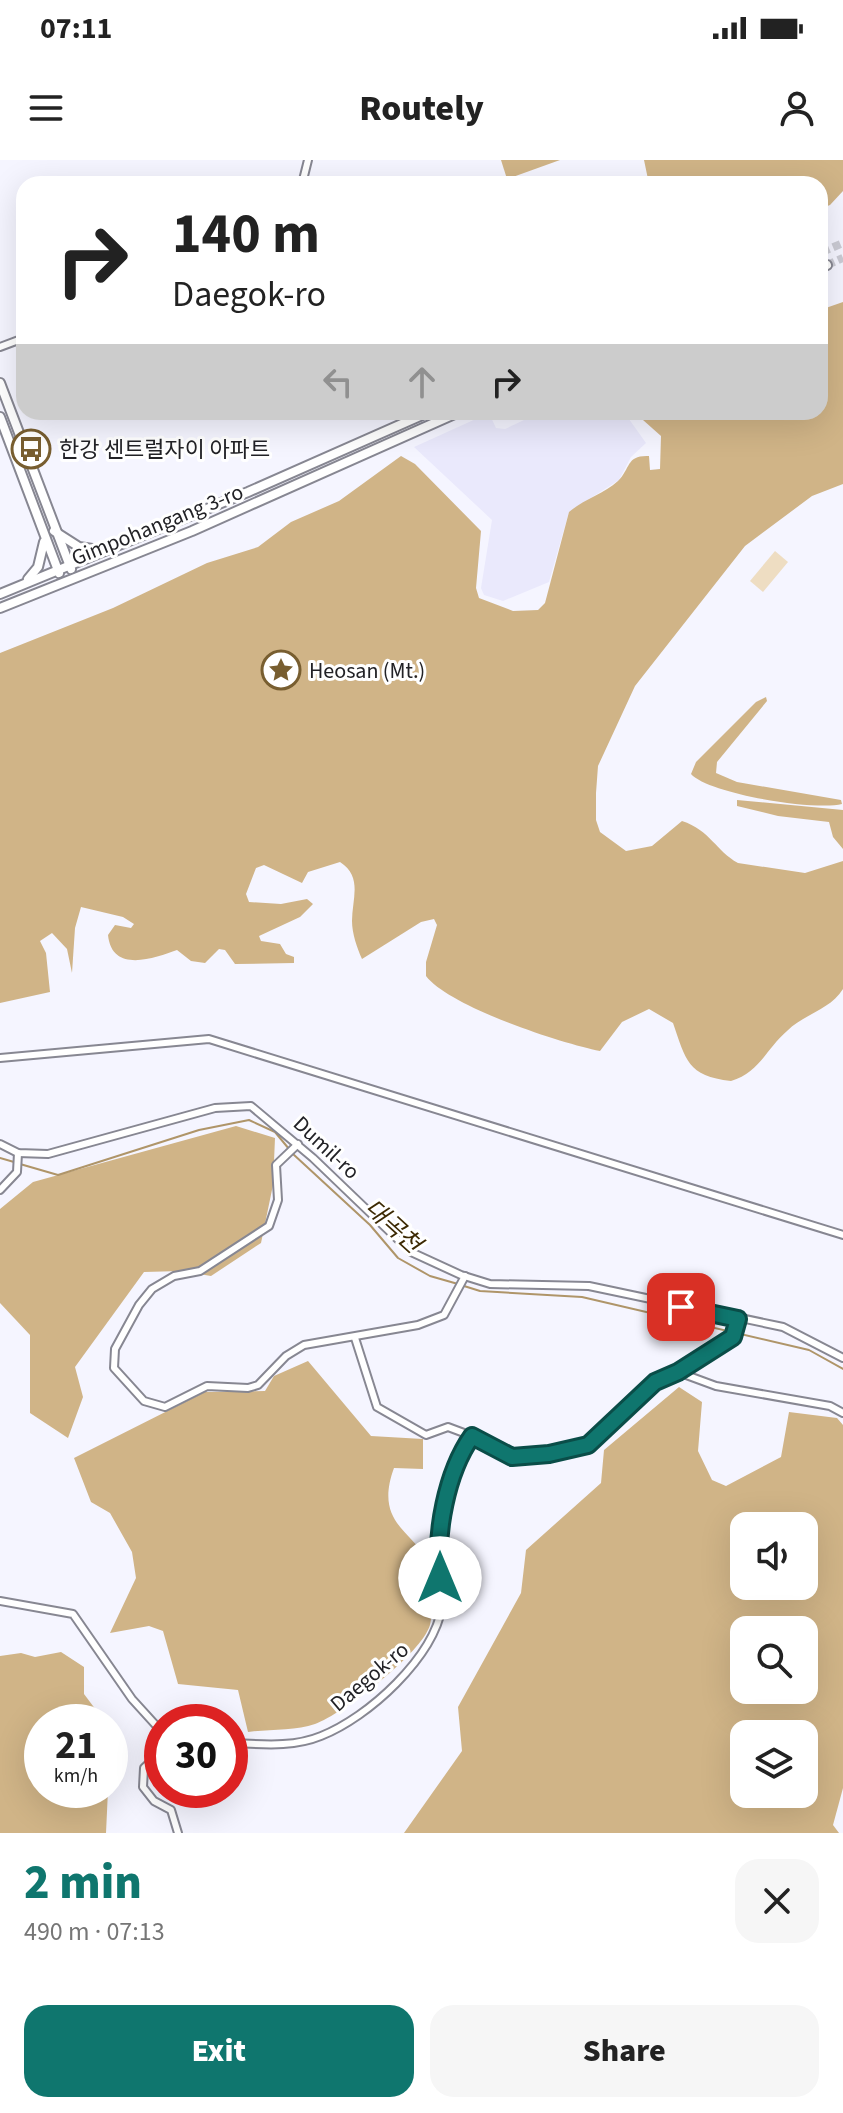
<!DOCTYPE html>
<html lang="en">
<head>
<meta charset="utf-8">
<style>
	body { margin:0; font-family:"Source Sans 3","Noto Sans KR",sans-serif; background:#f6f6f6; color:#222; height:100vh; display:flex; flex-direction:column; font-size:30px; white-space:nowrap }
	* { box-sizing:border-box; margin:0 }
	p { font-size:26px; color:#767676 }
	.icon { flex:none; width:44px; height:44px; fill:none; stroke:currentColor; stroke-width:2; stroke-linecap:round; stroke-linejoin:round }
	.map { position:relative; height:1673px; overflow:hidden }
	.sheet { display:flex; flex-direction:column; background:#fff; flex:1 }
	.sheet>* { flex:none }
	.banner { position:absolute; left:16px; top:16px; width:812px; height:244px; border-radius:24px; box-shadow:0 8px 32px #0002; background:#fff; color:#222; overflow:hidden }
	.controls { position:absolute; left:730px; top:1352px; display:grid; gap:16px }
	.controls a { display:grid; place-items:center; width:88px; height:88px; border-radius:16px; background:#fff; box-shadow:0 8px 32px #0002; font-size:40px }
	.speed { position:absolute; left:24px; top:1544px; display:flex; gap:16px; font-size:40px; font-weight:700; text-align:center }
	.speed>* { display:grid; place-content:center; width:104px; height:104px; border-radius:50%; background:#fff; box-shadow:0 8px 32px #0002; line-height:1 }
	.speed small { font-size:20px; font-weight:400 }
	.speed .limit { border:12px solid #d22; background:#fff; color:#111 }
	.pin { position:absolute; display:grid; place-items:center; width:68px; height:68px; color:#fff; margin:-34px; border-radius:16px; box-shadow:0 4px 12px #0006 }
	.me { position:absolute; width:88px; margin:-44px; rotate:0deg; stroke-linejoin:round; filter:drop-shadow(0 0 6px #0008) }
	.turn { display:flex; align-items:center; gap:28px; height:168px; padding:0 24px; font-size:36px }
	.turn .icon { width:104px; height:104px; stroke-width:2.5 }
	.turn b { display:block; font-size:56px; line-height:68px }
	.lanes { display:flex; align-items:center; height:76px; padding:0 24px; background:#0003; justify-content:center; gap:40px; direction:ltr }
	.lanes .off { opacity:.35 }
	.round { display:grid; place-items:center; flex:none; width:84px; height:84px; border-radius:24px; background:#f6f6f6 }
	.overview { display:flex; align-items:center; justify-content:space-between; height:136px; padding:0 24px }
	h1 { font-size:48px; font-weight:800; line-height:60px; color:#0f766e }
	.primary-button { display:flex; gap:16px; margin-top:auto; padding:16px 24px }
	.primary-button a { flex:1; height:92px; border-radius:24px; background:#0f766e; color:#fff; font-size:32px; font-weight:800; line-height:92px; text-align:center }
	.primary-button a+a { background:#f6f6f6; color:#222 }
	.status { display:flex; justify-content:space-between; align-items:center; height:56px; padding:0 40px; background:#fff; direction:ltr }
	.status svg { height:22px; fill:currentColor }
	header { display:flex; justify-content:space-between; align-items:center; height:104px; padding:0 24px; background:#fff; font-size:36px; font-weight:800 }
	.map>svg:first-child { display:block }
	.built { fill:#eae9fc }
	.green { fill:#eeddc2 }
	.forest { fill:#d0b487; fill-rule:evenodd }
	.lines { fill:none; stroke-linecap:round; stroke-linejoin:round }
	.stream { stroke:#af9569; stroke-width:2 }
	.tertiary-tunnel { stroke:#cbcbd4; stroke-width:8; stroke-dasharray:8 4; stroke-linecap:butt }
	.minor-casing { stroke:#878792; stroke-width:10 }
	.tertiary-casing { stroke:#878792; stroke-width:12 }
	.minor { stroke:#fff; stroke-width:6 }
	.tertiary { stroke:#fff; stroke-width:8 }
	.route-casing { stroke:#0a4d48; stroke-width:20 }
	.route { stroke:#0f766e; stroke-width:14 }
	.labels { text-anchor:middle; stroke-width:6; stroke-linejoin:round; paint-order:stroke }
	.poi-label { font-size:22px; fill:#222226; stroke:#fff; text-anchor:start }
	.street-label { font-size:22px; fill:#222226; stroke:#fff }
	.water-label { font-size:24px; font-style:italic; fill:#3c2903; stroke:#fff }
</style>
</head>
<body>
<div class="status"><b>07:11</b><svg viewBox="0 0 49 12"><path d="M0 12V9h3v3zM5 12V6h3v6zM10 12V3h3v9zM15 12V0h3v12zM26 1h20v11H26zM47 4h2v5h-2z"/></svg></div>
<header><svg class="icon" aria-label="menu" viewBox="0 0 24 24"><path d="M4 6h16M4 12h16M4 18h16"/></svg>Routely<svg class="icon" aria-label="person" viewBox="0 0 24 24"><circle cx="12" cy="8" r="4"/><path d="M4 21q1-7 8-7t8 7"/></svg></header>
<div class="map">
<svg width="843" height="1673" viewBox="0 0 843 1673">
	<rect width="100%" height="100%" fill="#f5f5ff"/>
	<path class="built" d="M541,252h83l22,31 -15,14 -12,23 -50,32 -20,70 -46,19 -19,-6 -3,-7 11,-68 -78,-73 75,-34 7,15 9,1z"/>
	<path class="green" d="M775,391l13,11 -25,30 -13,-11z"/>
	<g class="forest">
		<path d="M501,0h59l-53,19z"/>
		<path d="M644,0h199v31l-13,14 -10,4v-25h-171z"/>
		<path d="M843,142v182l-31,12 -67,50 -110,140 -37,80 -2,27v27l4,12 26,19 26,-5 30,-25c28,9 34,30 56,42l67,10 38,-12v128c-13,21 -39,25 -56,42 -21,18 -27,41 -56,50 -44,-5 -45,-21 -58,-58l-24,-14 -27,13 -22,29c-40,-8 -150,-44 -174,-75v-14l11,-37 -3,-6 -13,3 -59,37c-5,-11 -10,-26 -10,-38 0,-22 11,-44 -12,-59l-32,10 -6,11 -38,-18 -8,3 -10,26 3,8 32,2 26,-5 6,5 -13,13 -41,19 2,5 19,3 6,10 8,3v6l-59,1 -10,-14 -6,-1 -14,14 -14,-2 -14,-11c-22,8 -65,24 -69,-15l7,-10 16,3 3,-4 -11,-7 -42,-10 -6,21 -3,45 -5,-24 -15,-16 -12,8 6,12 4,39 -50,11v-350l113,-45 94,-45 51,-16 33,-25 48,-21 62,-45 14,8 66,67 -5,57 3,10 34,13 25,-1 7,-7 24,-91c15,-13 35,-18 49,-31 13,-13 8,-26 31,-25l1,14 10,-1 1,-33 -27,-24h186v-102z"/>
		<path d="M766,537l1,4 -50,61 -1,11 21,9 104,18 1,4c-27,7 -133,-10 -151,-30l5,-12 60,-60z"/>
		<path d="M737,640l106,10v39l-10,-12 -4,-15 -51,-6 -41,-10z"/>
		<path d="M236,966l39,12 -2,47 -12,58 -50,33 -30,-5 -37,1 -69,95 8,30 -15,41 -38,-25v-78l-30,-32v-94l33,-27z"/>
		<path d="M308,1201l63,75 52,3v30l-29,-1c-23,63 31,63 37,108 2,13 2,37 -1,49 -8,28 -87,89 -115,99 -19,7 -46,5 -67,8l-10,-42 -60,-6 -15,-53 -14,-5 -39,7 26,-55 -4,-26 -22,-39 -19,-11 -17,-44 131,-66 60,-1 9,-15z"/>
		<path d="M679,1227l23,15 -4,49 14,29 14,6 55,-29 8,-45 48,6 6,7v363l-10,37 6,8h-435l58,-82 -4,-44 63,-114 5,-43 75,-67 3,-33zM744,1366h60v60h-60zM744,1470h60v60h-60zM744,1574h60v60h-60z"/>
		<path d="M61,1492l23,15v27l21,28h-63v68h66l-2,43h-106v-177l21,-3 14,4z"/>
	</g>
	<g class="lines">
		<g class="stream">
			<path d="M293,994l77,71 28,33 32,18 28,8"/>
			<path d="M0,998l14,4"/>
			<path d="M20,1004l38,11 141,-45 50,-10 26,12 14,17"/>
			<path d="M464,1126l16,5 102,6 227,53 34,19"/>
		</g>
		<g class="tertiary-tunnel">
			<path d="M822,92l21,-9"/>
			<path d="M827,105l16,-7"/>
		</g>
		<g class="minor-casing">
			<g id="minor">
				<path d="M302,24l6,-24"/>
				<path d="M0,187l24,-9"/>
				<path d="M0,898l209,-19 634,196"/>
				<path d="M0,984l18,9 30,1 167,-46 36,-2 62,52 98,94 50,23 29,9 99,2 194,41 60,31"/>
				<path d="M298,984l-22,21 2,35 -9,26 -69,45 -26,5 -22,13 -13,16 -24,44 -1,19 30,33 21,6 42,-21 41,2 10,-3 28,-29 18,-11 114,-20 26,-10 21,-39"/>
				<path d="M0,1030l17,-18 1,-19"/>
				<path d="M355,1178l22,69 49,28 22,-8 24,9"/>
				<path d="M678,1212l38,14 114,20 13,7"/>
				<path d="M0,1441l73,13 59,85 30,33"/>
				<path d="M230,1583c30,1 62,5 91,-7 48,-19 112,-78 121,-129 3,-18 -5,-37 -4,-55 2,-37 13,-86 34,-116l40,21 37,-3 39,-9 67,-63 23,-10 55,-35 5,-18"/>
				<path d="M162,1591l-18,17 -1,19 11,14 17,9 7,23"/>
			</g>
		</g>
		<g class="tertiary-casing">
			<g id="tertiary">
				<path d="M820,93l2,-1"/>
				<path d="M820,108l7,-3"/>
				<path d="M0,223l71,186"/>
				<path d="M0,257l59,156"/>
				<path d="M54,371l25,16 20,3"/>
				<path d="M28,419l10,-12 6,-25"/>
				<path d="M0,434l248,-102 181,-80"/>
				<path d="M0,448l192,-77 267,-119"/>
			</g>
		</g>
		<use href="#minor" class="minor"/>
		<use href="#tertiary" class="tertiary"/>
	</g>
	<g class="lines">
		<g class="route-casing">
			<path id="route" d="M440,1418c-5,-44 6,-105 32,-142l40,21 37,-3 39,-9 67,-63 23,-10 55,-35 5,-18 -57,-12"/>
		</g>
		<use href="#route" class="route"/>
	</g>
	<defs>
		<g id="bus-ring" transform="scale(2)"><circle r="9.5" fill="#fff" stroke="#785e30" stroke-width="1.5"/><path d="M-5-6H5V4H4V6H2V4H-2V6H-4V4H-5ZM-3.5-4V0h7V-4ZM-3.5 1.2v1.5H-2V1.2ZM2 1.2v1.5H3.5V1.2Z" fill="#785e30"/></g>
		<g id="sight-ring" transform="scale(2)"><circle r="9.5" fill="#fff" stroke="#785e30" stroke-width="1.5"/><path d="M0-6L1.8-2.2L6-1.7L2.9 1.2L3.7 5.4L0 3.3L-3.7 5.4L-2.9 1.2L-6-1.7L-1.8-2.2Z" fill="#785e30"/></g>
	</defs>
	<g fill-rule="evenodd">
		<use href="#bus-ring" x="31" y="289"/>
		<use href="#sight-ring" x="281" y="510"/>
	</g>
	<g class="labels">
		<g class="poi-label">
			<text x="59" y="297">한강 센트럴자이 아파트</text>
			<text x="309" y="518">Heosan (Mt.)</text>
		</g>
		<g class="street-label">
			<text transform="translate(157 364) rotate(-22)" y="8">Gimpohangang 3-ro</text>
			<text transform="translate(327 987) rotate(43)" y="8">Dumil-ro</text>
			<text transform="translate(369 1516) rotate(-40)" y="8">Daegok-ro</text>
		</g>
		<g class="water-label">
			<text transform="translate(393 1066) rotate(42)" y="8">대곡천</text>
		</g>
	</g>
</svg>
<div class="controls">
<a><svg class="icon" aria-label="sound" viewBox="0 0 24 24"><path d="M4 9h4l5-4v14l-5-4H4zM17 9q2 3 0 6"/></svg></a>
<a><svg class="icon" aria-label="search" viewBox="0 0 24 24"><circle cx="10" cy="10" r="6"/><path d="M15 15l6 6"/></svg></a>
<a><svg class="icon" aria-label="layers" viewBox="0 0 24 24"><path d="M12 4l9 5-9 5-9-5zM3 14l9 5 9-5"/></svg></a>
</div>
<div class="speed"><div>21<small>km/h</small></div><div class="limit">30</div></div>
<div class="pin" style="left:681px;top:1147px;background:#d93025"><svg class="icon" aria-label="arrive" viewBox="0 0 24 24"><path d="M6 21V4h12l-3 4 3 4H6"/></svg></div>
<svg class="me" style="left:440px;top:1418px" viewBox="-20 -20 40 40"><circle r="19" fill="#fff"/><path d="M0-13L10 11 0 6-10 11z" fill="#0f766e"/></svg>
<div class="banner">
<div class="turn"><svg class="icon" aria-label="right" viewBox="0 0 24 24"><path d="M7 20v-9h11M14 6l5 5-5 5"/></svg><div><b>140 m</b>Daegok-ro</div></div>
<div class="lanes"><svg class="icon off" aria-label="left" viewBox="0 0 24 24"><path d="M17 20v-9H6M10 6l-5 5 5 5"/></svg><svg class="icon off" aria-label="ahead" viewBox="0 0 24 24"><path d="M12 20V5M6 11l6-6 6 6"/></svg><svg class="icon" aria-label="right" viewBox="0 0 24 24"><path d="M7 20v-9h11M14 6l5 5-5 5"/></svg></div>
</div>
</div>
<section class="sheet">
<div class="overview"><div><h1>2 min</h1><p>490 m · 07:13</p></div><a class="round"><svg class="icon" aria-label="close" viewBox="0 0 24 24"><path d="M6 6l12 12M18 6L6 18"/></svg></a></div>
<div class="primary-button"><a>Exit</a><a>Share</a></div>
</section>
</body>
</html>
